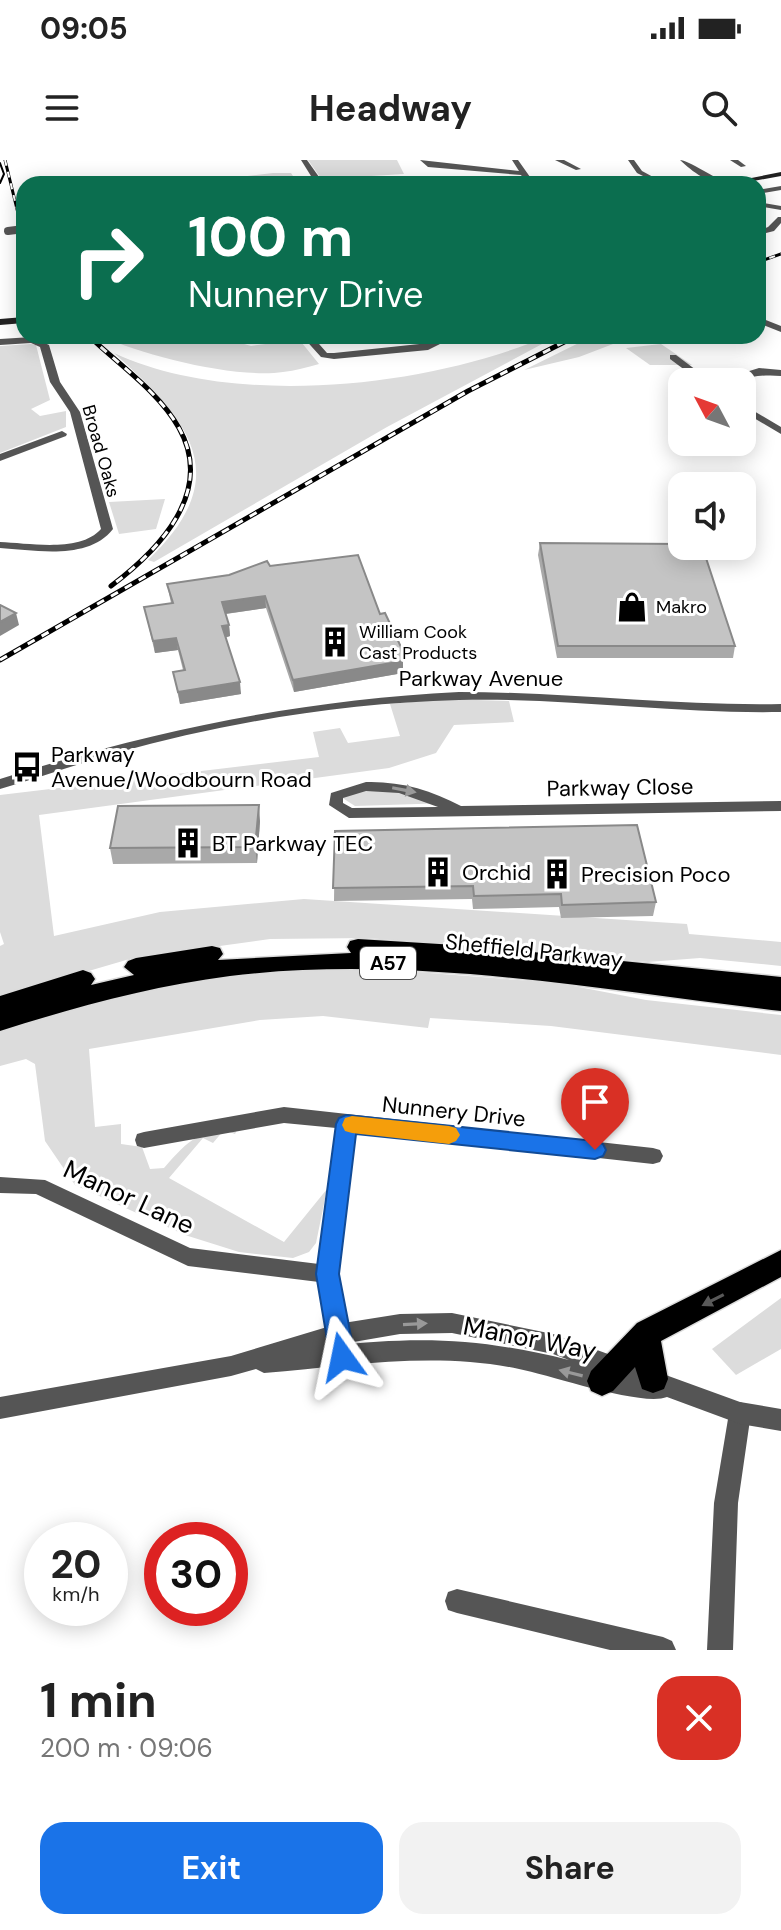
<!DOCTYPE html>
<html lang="en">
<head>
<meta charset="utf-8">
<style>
	body { margin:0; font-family:"DM Sans",sans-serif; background:#f2f2f2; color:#222; height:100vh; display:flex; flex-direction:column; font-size:30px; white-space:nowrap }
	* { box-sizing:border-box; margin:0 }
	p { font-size:26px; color:#767676 }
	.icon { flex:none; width:44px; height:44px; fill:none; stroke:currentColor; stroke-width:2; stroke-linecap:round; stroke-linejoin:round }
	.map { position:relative; height:1490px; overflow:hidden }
	.panel { display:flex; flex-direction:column; background:#fff; flex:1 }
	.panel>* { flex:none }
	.hud { position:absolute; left:16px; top:16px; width:750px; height:168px; border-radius:24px; box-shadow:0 4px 20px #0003; background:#0b6e4f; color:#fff; overflow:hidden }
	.needle { width:52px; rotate:311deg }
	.controls { position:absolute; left:668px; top:208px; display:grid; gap:16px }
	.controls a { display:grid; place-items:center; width:88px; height:88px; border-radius:16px; background:#fff; box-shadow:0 4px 20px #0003; font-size:40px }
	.speed { position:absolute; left:24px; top:1362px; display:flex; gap:16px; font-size:40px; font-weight:700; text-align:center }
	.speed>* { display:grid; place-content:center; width:104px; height:104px; border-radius:50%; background:#fff; box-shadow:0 4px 20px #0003; line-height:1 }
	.speed small { font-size:20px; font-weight:400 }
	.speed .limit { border:12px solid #d22; background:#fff; color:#111 }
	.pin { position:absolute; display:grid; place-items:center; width:68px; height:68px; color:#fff; margin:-82px -34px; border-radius:50% 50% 50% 0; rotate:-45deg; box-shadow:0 0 8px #0007 }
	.pin .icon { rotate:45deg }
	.me { position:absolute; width:88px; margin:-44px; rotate:348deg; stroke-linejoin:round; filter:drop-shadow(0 0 6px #0008) }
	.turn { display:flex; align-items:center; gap:28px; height:168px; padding:0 40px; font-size:36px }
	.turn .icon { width:104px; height:104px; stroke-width:2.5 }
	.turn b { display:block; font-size:56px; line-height:68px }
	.round { display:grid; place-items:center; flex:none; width:84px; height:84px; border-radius:24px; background:#f2f2f2 }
	.headline { display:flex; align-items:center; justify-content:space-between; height:136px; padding:0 40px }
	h1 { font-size:48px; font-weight:700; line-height:60px }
	.button { display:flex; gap:16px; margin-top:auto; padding:16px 40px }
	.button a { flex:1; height:92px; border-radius:24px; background:#1a73e8; color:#fff; font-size:32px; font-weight:700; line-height:92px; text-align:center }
	.button a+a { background:#f2f2f2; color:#222 }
	.status { display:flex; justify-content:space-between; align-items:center; height:56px; padding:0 40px; background:#fff; direction:ltr }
	.status svg { height:22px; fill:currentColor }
	header { display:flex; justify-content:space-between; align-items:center; height:104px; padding:0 40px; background:#fff; font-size:36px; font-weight:700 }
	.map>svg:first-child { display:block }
	.green { fill:#dcdcdc }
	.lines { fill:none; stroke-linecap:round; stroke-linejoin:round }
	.trunk-casing { stroke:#dbdbdb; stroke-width:3 }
	.minor { fill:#555; fill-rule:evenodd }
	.tertiary { fill:#555; fill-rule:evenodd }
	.secondary { fill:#222; fill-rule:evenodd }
	.trunk { fill:#000; fill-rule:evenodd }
	.tram { stroke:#000; stroke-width:2 }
	.rail-far1-casing { stroke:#000; stroke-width:3 }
	.rail-casing { stroke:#000; stroke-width:5 }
	.rail-far1 { stroke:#fff; stroke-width:2; stroke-dasharray:6; stroke-linecap:butt }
	.rail { stroke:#fff; stroke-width:3; stroke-dasharray:8; stroke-linecap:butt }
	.minor-bridge { stroke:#555; stroke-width:8 }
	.wall { fill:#a9a9a9 }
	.shaded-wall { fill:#898989 }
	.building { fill:#c4c4c4; stroke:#898989; stroke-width:2 }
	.oneway { fill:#999 }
	.oneway2 { fill:#595959 }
	.route { fill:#1a73e8; stroke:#114b97; stroke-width:2 }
	.slow { fill:#f59e0b }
	.labels { text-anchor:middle; stroke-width:6; stroke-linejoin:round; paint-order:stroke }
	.far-street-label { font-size:18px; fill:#000; stroke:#fff }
	.far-poi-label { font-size:18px; fill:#000; stroke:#fff; text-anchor:start }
	.shield { fill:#fff; stroke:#4c4c4c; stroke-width:2 }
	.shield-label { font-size:20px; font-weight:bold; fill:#000 }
	.street-label { font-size:22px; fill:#000; stroke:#fff }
	.poi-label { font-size:22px; fill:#000; stroke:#fff; text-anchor:start }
	.near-street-label { font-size:26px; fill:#000; stroke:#fff }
</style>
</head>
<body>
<div class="status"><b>09:05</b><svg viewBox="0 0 49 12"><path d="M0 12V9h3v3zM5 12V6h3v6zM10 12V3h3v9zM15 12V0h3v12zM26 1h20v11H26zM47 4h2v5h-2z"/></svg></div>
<header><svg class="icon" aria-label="menu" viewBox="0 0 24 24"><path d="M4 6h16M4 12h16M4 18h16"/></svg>Headway<svg class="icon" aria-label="search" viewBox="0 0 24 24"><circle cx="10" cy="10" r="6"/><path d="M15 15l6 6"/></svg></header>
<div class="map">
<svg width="781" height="1490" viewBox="0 0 781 1490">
	<rect width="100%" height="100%" fill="#fff"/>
	<g class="green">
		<path d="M308,0h89l7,14 -49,3 4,7h-34z"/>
		<path d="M273,13h18l2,3 -19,2 4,6h-142l55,-5 6,3z"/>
		<path d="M102,176h115l34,10 44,-6 7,3 17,21c-12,3 -24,7 -36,8 -45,7 -140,-16 -181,-36z"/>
		<path d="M548,176h9l-170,91 -233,135 -6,-2c89,-85 41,-139 -34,-207 120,56 315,34 434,-17z"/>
		<path d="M593,176h41l-55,21 -55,13z"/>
		<path d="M31,184l5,1 14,55 -19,9 9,7 26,-5v16l-66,26v-107z"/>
		<path d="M661,184l31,21h-42l-24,-17z"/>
		<path d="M165,339l-9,30 -37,5 -10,-32z"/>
		<path d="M443,539l66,2 5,21 -60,3 -18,28 -47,15 -350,47 15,121 106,-24 144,-13 383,25 2,10 92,8v24l-81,-8 -52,4 -280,-24 -98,1 -137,19 -133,39v-51l4,-2 -4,-12v-137l319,-38 -6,-25 27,-4 8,15 52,-7 -10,-32z"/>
		<path d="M400,629l49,14 -94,3 -14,-9 5,-5z"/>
		<path d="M351,807l207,16 88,17 135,15v40l-230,-29 -121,-8 -2,10 -105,-12 -63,4 -171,29 6,78 26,-3v20l21,3 8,22 14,-1c27,-31 34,-36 74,-40l-3,6 -11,-4 -11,13 -10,-5 -34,40 115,64 43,-53 -11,54 -7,9 -16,6 -54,-6 -54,-17 -110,-50 -30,-44 -10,-77 -9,-5 -26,7v-38c117,-47 226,-58 351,-61z"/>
		<path d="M781,1138v51l-45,26 -24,-26z"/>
	</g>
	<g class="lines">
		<g class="trunk-casing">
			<g id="trunk">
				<path d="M358,779l114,7 309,31v34c-182,-21 -368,-57 -551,-35 -79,10 -154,31 -230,55v-35l83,-26 8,3 4,6 -4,6 43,-10 -10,-8 4,-6 8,-3 76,-12 8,2 3,6 -5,6 133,-7 -4,-6 3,-6z"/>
				<path d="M781,1090v27l-120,64 7,38 -4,10 -11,4 -11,-4 -7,-22 -22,24 -11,5 -11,-5 -4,-10 4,-10 46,-48z"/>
			</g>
		</g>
		<g class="minor">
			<path d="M301,0h6l17,24h-8z"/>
			<path d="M420,0l99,11 -7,-11h6l17,24h-8l-6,-9 -93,-8z"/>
			<path d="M555,0h9l17,9 -5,1z"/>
			<path d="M628,0h6l8,11 24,13h-112l95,-5 -12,-6z"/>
			<path d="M680,0c7,0 38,19 47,24 -19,0 -34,-12 -47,-24z"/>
			<path d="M730,0h8l8,6 -5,1z"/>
			<path d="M434,18l28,4 -77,1 4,-2 44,1 -3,-2z"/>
			<path d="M781,26v4l-23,4v-4z"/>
			<path d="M758,42l23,4v4l-23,-4z"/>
			<path d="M778,57h3v6l-7,8 -16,4v-4l10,-4z"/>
			<path d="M758,157l23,9v6l-23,-9z"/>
			<path d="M231,176l28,2 42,-2 -42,8z"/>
			<path d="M302,176h10l15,17h7l95,-10 -6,-7h10l7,8 -12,6 -94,9 -13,-2z"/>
			<path d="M32,177l17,8 11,37 20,30 33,117c-25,32 -78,21 -113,19v-6c29,1 80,11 101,-13l-31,-117 -20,-30 -10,-35 -9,-4 -31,2v-6z"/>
			<path d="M670,195h6l36,27h-11l-31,-23z"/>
			<path d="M759,208l22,2v6c-27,-3 -41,6 -67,6z"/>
			<path d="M742,244l39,23v7l-39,-23z"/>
			<path d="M62,271l5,3 -1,2 -66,25v-7z"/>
			<path d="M459,532c108,0 214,14 322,12v8c-108,2 -215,-15 -322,-12 -116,3 -231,22 -343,53 -39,11 -77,25 -116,36v-10c152,-48 299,-79 459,-87z"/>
			<path d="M366,622c34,-1 65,8 95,24l320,-5v10l-432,7 -20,-13 2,-12zM366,631l33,2 39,14 -86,1 -9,-5v-5z"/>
			<path d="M284,947l369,41 7,2 3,6 -3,6 -7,2 -298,-33 -17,143 12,70 -3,7 -8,3 -8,-3 -3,-7 -9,-62 -131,-16 -152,-72 -36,-1v-16l45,3 145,68 129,16 17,-136 -52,-5 -140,25 -7,-2 -2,-6 2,-6 7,-2z"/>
			<path d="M740,1242l8,3 3,8 -13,90 -5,147h-26l7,-147 15,-90 3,-8z"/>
			<path d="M457,1429l206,48 9,4 4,9h-66l-153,-37 -9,-3 -3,-9 3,-9z"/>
		</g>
		<path class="tertiary" d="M452,1153l101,21 187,68 41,7v22l-41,-7 -73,-27c-25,10 -117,-22 -148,-28 -85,-18 -170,-3 -255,4l-8,-4 -25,7 -231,43v-22l231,-41 106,-32 63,-10zM452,1173l101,21 16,6c-89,-22 -149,-24 -239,-14l70,-12z"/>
		<g class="secondary">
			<path d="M781,12v4l-44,8h-16z"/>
			<path d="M24,157v6l-24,2v-6z"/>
		</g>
		<use href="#trunk" class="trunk"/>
		<path class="tram" d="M0,3l4,11 -4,9"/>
		<g class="rail-far1-casing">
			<g id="rail-far1">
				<path d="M5,0l19,78"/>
				<path d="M758,102l23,-8"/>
			</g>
		</g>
		<g class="rail-casing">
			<g id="rail">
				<path d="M89,176c30,29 69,55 90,92 36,64 -20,122 -68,158"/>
				<path d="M0,500l468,-269 108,-55"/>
			</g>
		</g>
		<use href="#rail-far1" class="rail-far1"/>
		<use href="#rail" class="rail"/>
		<path class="minor-bridge" d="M8,71l16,-2"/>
	</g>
	<g class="wall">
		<path d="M540,383l195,103 -2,12h-176l-19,-103z"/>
		<path d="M270,406l110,48 23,59 -109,19 -28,-84 -40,6 3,11 1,11 -5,2 16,56 -61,10 -7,-32 10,-2 -5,-20 -23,3 -11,-46 27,-4 -4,-19 62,-9z"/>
		<path d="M260,661l-3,42 -144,1 -3,-16z"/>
		<path d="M335,671l321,71 -3,14 -92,2 -2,-11 -86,2 -1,-10 -138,2z"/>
	</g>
	<g class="shaded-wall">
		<path d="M265,436l1,12 -42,6 -2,-12z"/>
		<path d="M16,453l3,12 -19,11v-14z"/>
		<path d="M229,465l1,11 -7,2 -1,-12z"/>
		<path d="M176,478l2,12 -23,3 -2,-12z"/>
		<path d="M403,501v12l-109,19 -1,-12z"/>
		<path d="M240,522l1,12 -61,10 -2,-12z"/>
		<path d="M259,645l1,16 -3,42 -2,-16z"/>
	</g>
	<g class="building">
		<path d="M540,383l142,1v2h20l33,100h-177z"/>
		<path d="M358,395l22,59 5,-1 16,34 2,14 -110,19 -28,-84 -43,6 7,23 -7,1 18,56 -62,10 -5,-20 12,-2 -9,-32 -23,3 -9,-34 29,-4 -6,-19 62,-9 38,-14 3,5z"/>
		<path d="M0,445l16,8 -16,9z"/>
		<path d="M259,645l-4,42 -145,1 8,-42z"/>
		<path d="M637,665l19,77 -94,3 -1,-11 -87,2 -1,-10 -140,2 2,-57z"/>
	</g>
	<defs><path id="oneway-solid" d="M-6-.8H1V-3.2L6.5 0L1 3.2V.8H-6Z" transform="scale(2)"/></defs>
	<g class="oneway">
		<use href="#oneway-solid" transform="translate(404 630) rotate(11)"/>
		<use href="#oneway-solid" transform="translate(415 1164) rotate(-3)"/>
		<use href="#oneway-solid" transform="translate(571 1213) rotate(-166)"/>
	</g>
	<use class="oneway2" href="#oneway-solid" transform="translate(713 1140) rotate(153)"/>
	<path class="route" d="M346,955l249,26 8,3 3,6 -3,6 -8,3 -239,-25 -17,140 16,83 -4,8 -9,4 -8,-4 -4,-8 -14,-83 20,-150 3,-6z"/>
	<path class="slow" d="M352,956l97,10 7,2 4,7 -4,6 -7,3 -97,-11 -7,-2 -3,-6 3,-7z"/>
	<defs>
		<g id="shop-bare" transform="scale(2.4)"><path d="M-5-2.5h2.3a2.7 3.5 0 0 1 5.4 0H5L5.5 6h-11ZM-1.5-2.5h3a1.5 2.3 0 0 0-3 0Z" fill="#000" stroke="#fff" stroke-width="2.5" paint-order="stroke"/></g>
		<g id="building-bare" transform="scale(2.4)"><path d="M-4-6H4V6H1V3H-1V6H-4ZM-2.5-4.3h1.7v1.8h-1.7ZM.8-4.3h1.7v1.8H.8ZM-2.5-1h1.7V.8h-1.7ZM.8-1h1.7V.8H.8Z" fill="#000" stroke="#fff" stroke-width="2.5" paint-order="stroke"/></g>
		<g id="bus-bare" transform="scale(2.4)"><path d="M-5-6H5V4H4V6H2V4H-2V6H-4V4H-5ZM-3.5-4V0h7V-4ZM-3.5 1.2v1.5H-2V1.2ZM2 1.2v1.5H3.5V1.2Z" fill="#000" stroke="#fff" stroke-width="2.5" paint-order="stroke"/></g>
	</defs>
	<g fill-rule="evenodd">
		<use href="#shop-bare" x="632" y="447"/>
		<use href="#building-bare" x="335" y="482"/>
		<use href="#bus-bare" x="27" y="607"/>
		<use href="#building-bare" x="188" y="683"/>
		<use href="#building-bare" x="438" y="712"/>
		<use href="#building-bare" x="557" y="714"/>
	</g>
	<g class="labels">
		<g class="far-street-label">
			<text transform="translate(101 291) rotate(74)" y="6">Broad Oaks</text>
		</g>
		<g class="far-poi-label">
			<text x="656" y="453">Makro</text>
			<text x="359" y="478">William Cook<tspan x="359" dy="21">Cast Products</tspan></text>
		</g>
		<rect class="shield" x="360" y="787" width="56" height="32" rx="6"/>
		<g class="shield-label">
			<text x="388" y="810">A57</text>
		</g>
		<g class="street-label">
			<text x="481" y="526">Parkway Avenue</text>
			<text transform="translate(620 627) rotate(-1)" y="8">Parkway Close</text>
			<text transform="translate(534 790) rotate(6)" y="8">Sheffield Parkway</text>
			<text transform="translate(454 951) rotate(6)" y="8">Nunnery Drive</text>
		</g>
		<g class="poi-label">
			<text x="51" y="602">Parkway<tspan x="51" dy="25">Avenue/Woodbourn Road</tspan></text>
			<text x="212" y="691">BT Parkway TEC</text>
			<text x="462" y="720">Orchid</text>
			<text x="581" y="722">Precision Poco</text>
		</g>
		<g class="near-street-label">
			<text transform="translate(129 1037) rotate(25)" y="9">Manor Lane</text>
			<text transform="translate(530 1178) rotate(11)" y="9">Manor Way</text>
		</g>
	</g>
</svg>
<div class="controls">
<a><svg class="needle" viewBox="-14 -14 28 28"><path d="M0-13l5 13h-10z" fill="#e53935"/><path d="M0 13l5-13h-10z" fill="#767676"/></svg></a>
<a><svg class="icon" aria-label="sound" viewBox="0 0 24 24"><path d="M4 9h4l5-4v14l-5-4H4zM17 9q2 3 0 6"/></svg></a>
</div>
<div class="speed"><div>20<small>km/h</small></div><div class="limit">30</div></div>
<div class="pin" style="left:595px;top:990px;background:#d93025"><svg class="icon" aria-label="arrive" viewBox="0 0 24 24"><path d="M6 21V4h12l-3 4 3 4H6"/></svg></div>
<svg class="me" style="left:342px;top:1197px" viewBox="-20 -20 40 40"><path d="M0-17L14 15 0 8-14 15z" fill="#1a73e8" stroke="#fff" stroke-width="4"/></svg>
<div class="hud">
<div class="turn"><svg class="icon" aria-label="right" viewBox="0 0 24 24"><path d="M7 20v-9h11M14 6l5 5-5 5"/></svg><div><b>100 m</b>Nunnery Drive</div></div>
</div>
</div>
<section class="panel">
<div class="headline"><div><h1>1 min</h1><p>200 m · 09:06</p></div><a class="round" style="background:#d93025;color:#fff"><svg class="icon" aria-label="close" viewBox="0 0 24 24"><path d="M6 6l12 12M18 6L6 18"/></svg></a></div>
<div class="button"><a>Exit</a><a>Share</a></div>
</section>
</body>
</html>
